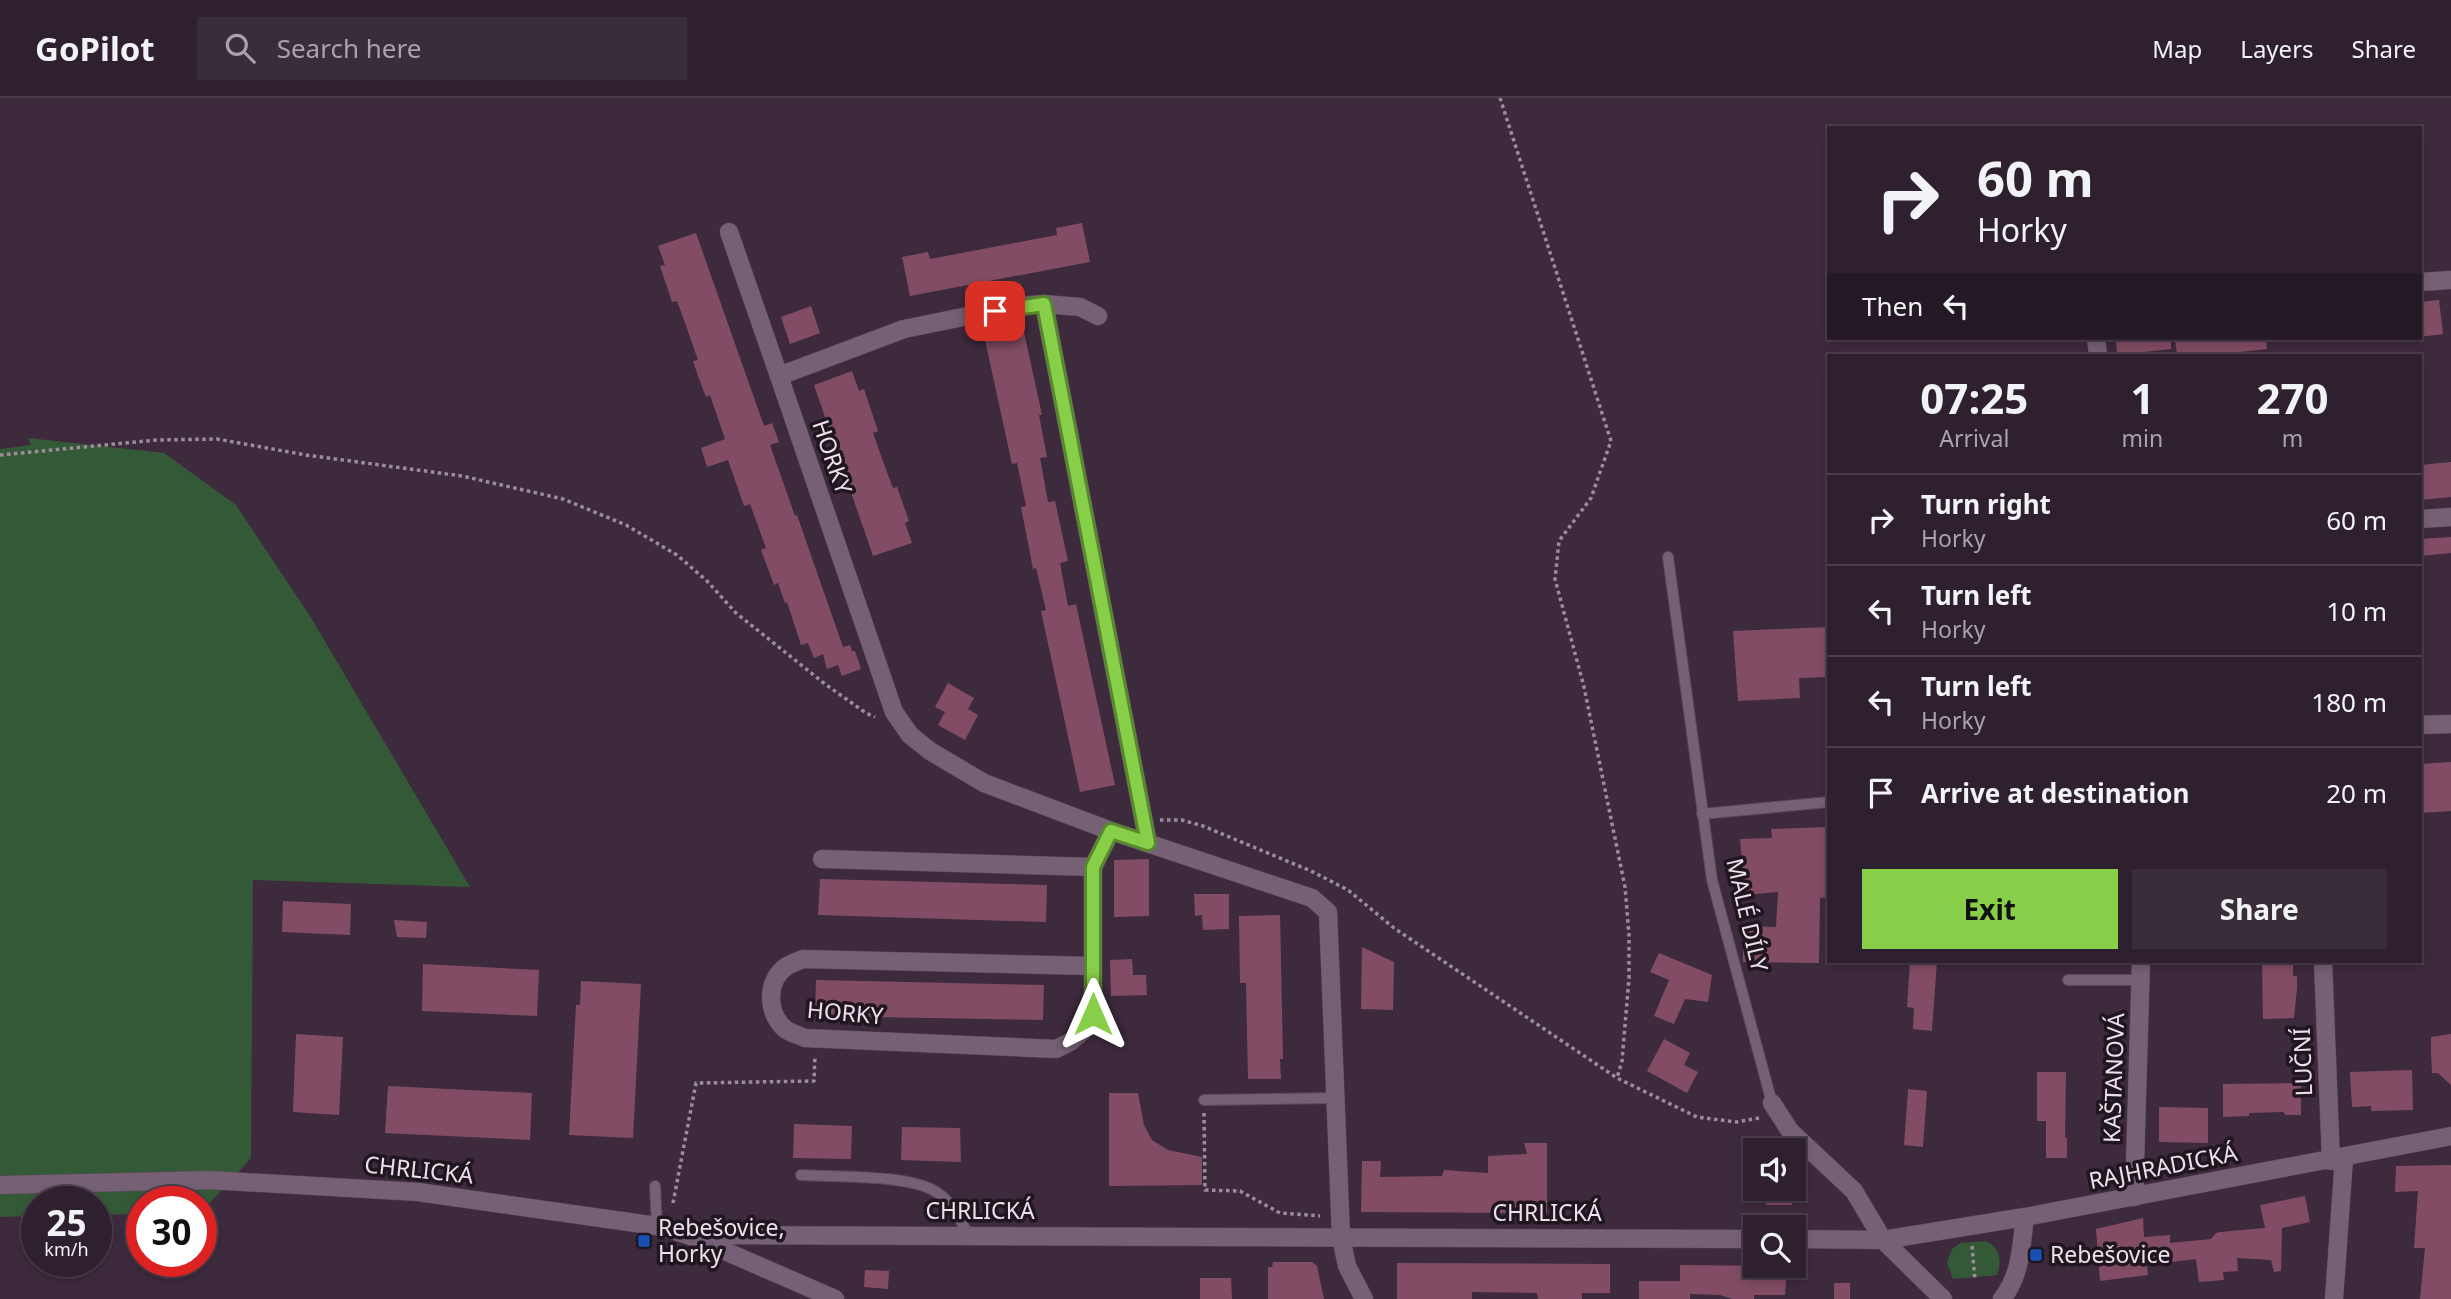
<!DOCTYPE html>
<html lang="en">
<head>
<meta charset="utf-8">
<style>
	body { margin:0; font-family:"Noto Sans",sans-serif; background:#3a2d3a; color:#f1f3f6; height:100vh; display:flex; flex-direction:column; font-size:26px; white-space:nowrap }
	* { box-sizing:border-box; margin:0 }
	p { font-size:23px; color:#a7a3aa }
	.icon { flex:none; width:38px; height:38px; fill:none; stroke:currentColor; stroke-width:2; stroke-linecap:round; stroke-linejoin:round }
	.map { position:relative; flex:1; overflow:hidden }
	.drawer { position:absolute; left:1827px; top:256px; width:595px; height:609px; display:flex; flex-direction:column; background:#2e202e; border-radius:0px; box-shadow:0 4px 10px #0003,0 0 0 2px #493e4a }
	.drawer>* { flex:none }
	.top-card { position:absolute; left:1827px; top:28px; width:595px; height:214px; border-radius:0px; box-shadow:0 4px 10px #0003,0 0 0 2px #493e4a; background:#2e202e; color:#f1f3f6; overflow:hidden }
	.tools { position:absolute; left:1743px; top:1040px; display:grid; gap:14px }
	.tools a { display:grid; place-items:center; width:63px; height:63px; border-radius:0px; background:#2e202e; box-shadow:0 4px 10px #0003,0 0 0 2px #493e4a; font-size:35px }
	.speed { position:absolute; left:21px; top:1088px; display:flex; gap:14px; font-size:35px; font-weight:700; text-align:center }
	.speed>* { display:grid; place-content:center; width:91px; height:91px; border-radius:50%; background:#2e202e; box-shadow:0 4px 10px #0003,0 0 0 2px #493e4a; line-height:1 }
	.speed small { font-size:18px; font-weight:400 }
	.speed .limit { border:10px solid #d22; background:#fff; color:#111 }
	.pin { position:absolute; display:grid; place-items:center; width:60px; height:60px; color:#fff; margin:-30px; border-radius:14px; box-shadow:0 4px 10px #0006 }
	.me { position:absolute; width:77px; margin:-38px; rotate:0deg; stroke-linejoin:round; filter:drop-shadow(0 0 5px #0008) }
	.turn { display:flex; align-items:center; gap:24px; height:147px; padding:0 35px; font-size:32px }
	.turn .icon { width:91px; height:91px; stroke-width:2.5 }
	.turn b { display:block; font-size:49px; line-height:60px }
	.then { display:flex; align-items:center; height:66px; padding:0 35px; background:#0003; gap:14px; font-size:26px }
	.eta { display:flex; justify-content:space-evenly; align-items:center; height:119px; text-align:center }
	.eta b { font-size:42px; font-weight:700; line-height:49px }
	.cta { display:flex; gap:14px; margin-top:auto; padding:14px 35px }
	.cta a { flex:1; height:80px; border-radius:0px; background:#88cf49; color:#111; font-size:28px; font-weight:700; line-height:80px; text-align:center }
	.cta a+a { background:#3a2d3a; color:#f1f3f6 }
	ul { padding:0; list-style:none }
	li { display:flex; align-items:center; gap:21px; height:91px; padding:0 35px; border-top:2px solid #493e4a }
	li div { flex:1 }
	li b { display:block; font-size:26px }
	li em { font-style:normal }
	header { display:flex; align-items:center; gap:42px; box-sizing:border-box; height:98px; padding:0 35px; background:#2e202e; border-bottom:2px solid #493e4a }
	header strong { font-size:33px }
	nav { display:flex; gap:38px; margin-inline-start:auto; font-size:24px }
	.search { width:490px; height:63px; background:#3a2d3a; display:flex; align-items:center; gap:18px; box-sizing:border-box; padding:0 24px; border-radius:0px; color:#a7a3aa; font-size:26px }
	.map>svg:first-child { display:block }
	.green { fill:#335937 }
	.building { fill:#824d64 }
	.lines { fill:none; stroke-linecap:round; stroke-linejoin:round }
	.lane-casing { stroke:#584858; stroke-width:12 }
	.street-casing { stroke:#584858; stroke-width:19 }
	.secondary-casing { stroke:#584858; stroke-width:19 }
	.path { stroke:#9d8d9c; stroke-width:3.5; stroke-dasharray:3.5 3.5; stroke-linecap:butt }
	.lane { stroke:#766075; stroke-width:10 }
	.street { stroke:#766075; stroke-width:18 }
	.secondary { stroke:#766075; stroke-width:18 }
	.route-casing { stroke:#58872f; stroke-width:18 }
	.route { stroke:#88cf49; stroke-width:12 }
	.transit-dot { fill:#1a4fb4; stroke:#1f161f; stroke-width:2.5 }
	.labels { text-anchor:middle; stroke-width:7; stroke-linejoin:round; paint-order:stroke }
	.street-label { font-size:23px; fill:#ede0ec; stroke:#1f161f }
	.poi-label { font-size:23px; fill:#ede0ec; stroke:#1f161f; text-anchor:start }
</style>
</head>
<body>
<header>
<strong>GoPilot</strong>
<div class="search"><svg class="icon" aria-label="search" viewBox="0 0 24 24"><circle cx="10" cy="10" r="6"/><path d="M15 15l6 6"/></svg>Search here</div>
<nav><a>Map</a><a>Layers</a><a>Share</a></nav>
</header>
<div class="map">
<svg width="2451" height="1201" viewBox="0 0 2451 1201">
	<rect width="100%" height="100%" fill="#3e2a3d"/>
	<g class="green">
		<path d="M28,340l136,15 72,52 74,111 160,271 -217,-7 -2,278 -50,55v-11h-59v12l-46,1v-13h-59v14l-37,1v-768l31,-4z"/>
		<path d="M1986,1143c14,7 16,20 11,34l-44,4 -6,-16 5,-14 9,-6z"/>
	</g>
	<g class="building">
		<path d="M1082,125l8,39 -180,34 -8,-39 26,-5 2,7 127,-24 -1,-7z"/>
		<path d="M696,135l68,193 8,-3 7,19 -9,3 25,71 2,-1 46,132 7,-2 2,6h3l6,18 -19,7 -4,-11 -11,4 -4,-15 -9,4 -6,-15 -7,2 -14,-43 -2,1 -7,-20 -4,2 -13,-35 5,-2 -16,-44 -6,2 -16,-46 -21,7 -6,-19 24,-9 -15,-44 -4,2 -7,-18 -6,-18 5,-1 -14,-40 -7,-19 -5,1 -12,-36 5,-1 -7,-19z"/>
		<path d="M2439,202l4,34 -23,3v-35z"/>
		<path d="M811,208l9,27 -30,11 -9,-27z"/>
		<path d="M1024,234l18,83h-3l8,42 -7,1 8,44 7,-1 13,60 -8,2 8,43 8,-2 39,181 -35,7 -39,-181 5,-1 -10,-42 -3,1 -12,-62 5,-1 -9,-43 -5,1 -27,-124z"/>
		<path d="M2116,240h55v11l-54,6z"/>
		<path d="M2175,240h91l1,11 -54,6h-36z"/>
		<path d="M852,273l7,20 5,-2 14,42 -5,2 12,34 8,21 4,-1 12,34 -4,2 7,20 -39,13 -59,-171z"/>
		<path d="M2451,364v35l-31,3v-35z"/>
		<path d="M2451,439v16l-31,3v-17z"/>
		<path d="M1829,529v50l-30,1 1,20 -62,3 -5,-70z"/>
		<path d="M948,585l26,15 -6,11 10,6 -13,25 -27,-15 7,-13 -10,-5z"/>
		<path d="M2451,664v49l-31,2v-49z"/>
		<path d="M1829,729v70l-9,1 -1,65 -76,-1v-36l33,1 2,-35 -33,3 -5,-56 32,-1 -1,-9z"/>
		<path d="M1149,761v57l-35,1v-57z"/>
		<path d="M820,781l227,6 -1,37 -228,-7z"/>
		<path d="M1194,796h35v35l-26,1 -1,-15 -7,1z"/>
		<path d="M283,803l68,3 -1,31 -68,-3z"/>
		<path d="M1280,817l3,144h-3l1,20h-33l-2,-96h-6l-1,-67z"/>
		<path d="M394,822l33,2 -1,16 -29,-1z"/>
		<path d="M1362,849l32,15 -1,48 -32,-1z"/>
		<path d="M1659,855l53,22 -4,27 -23,-3 -11,25 -20,-8 15,-36 -19,-8z"/>
		<path d="M1132,861l1,16h13l1,20 -36,1 -1,-36z"/>
		<path d="M1910,863h27l-5,70 -19,-2 1,-21 -7,-1z"/>
		<path d="M2262,863h31v15h4v12l-3,30 -31,1z"/>
		<path d="M423,866l116,6 -2,46 -115,-5z"/>
		<path d="M816,882l228,5 -1,35 -228,-4z"/>
		<path d="M581,883l60,3 -8,154 -64,-3 7,-130h4z"/>
		<path d="M296,936l47,3 -4,78 -46,-3z"/>
		<path d="M2451,936v51l-13,-12h-6l-1,-20v-16z"/>
		<path d="M1664,941l26,14 -6,12 14,7 -11,21 -40,-22z"/>
		<path d="M2412,972l1,40 -42,1v-5l-19,1 -2,-35z"/>
		<path d="M2037,974h29l-1,66h2v20h-21v-37h-9z"/>
		<path d="M2301,985v32h-15l-3,-3 -34,1v3l-26,1v-33z"/>
		<path d="M388,988l144,7 -2,47 -145,-7z"/>
		<path d="M1908,991l19,2 -4,56 -19,-2z"/>
		<path d="M1109,995h29l6,32 8,15 16,10 34,7v28l-93,1z"/>
		<path d="M2159,1009l49,1v35l-49,-1z"/>
		<path d="M794,1026l58,2 -1,33 -58,-1z"/>
		<path d="M902,1029l58,1 1,34 -60,-2z"/>
		<path d="M1524,1045h23v70l-186,-1 1,-51h19l-1,16 62,-1 2,-6 44,3v-17l39,-2z"/>
		<path d="M2451,1067v134h-31l5,-51h-11l4,-57 -23,1 1,-26z"/>
		<path d="M1765,1090h27v17h-26z"/>
		<path d="M2305,1098l5,26 -28,6 -1,43 -7,1 -3,-12 -34,-2 1,13 -15,1 1,8 -25,2 -3,-23 -49,6 1,10 -48,6 -4,-52 47,-11 1,19 26,-2v8l41,-4 5,-6 4,-1 45,-4 -5,-23z"/>
		<path d="M1273,1164h39l5,4 7,33h-56v-32h4z"/>
		<path d="M1397,1165l213,1v29h-28v6h-44l-1,-6 -65,-1v7h-75z"/>
		<path d="M1680,1167l107,1 -2,29h-31v4h-22l-12,-4 -30,-1v5h-51v-18h41z"/>
		<path d="M865,1172l24,1 -1,18 -24,-2z"/>
		<path d="M1200,1180h31l1,21h-32z"/>
		<rect x="1834" y="1185" width="16" height="16"/>
	</g>
	<g class="lines">
		<g class="lane-casing">
			<g id="lane">
				<path d="M1668,459l44,323 60,223"/>
				<path d="M1702,716l127,-12"/>
				<path d="M2068,882h73"/>
				<path d="M1204,1002l131,-2"/>
				<path d="M801,1077c34,2 101,0 130,14 19,9 29,29 37,46"/>
				<path d="M655,1088l2,40"/>
			</g>
		</g>
		<g class="street-casing">
			<g id="street">
				<path d="M729,134l50,144"/>
				<path d="M2420,184l31,-2"/>
				<path d="M1044,206l104,539"/>
				<path d="M1098,218l-18,-9 -36,-3 -27,2 -113,23 -125,47 115,336 16,23 20,16 54,32 127,48 201,67 16,14 13,325 6,29 17,33"/>
				<path d="M2096,240l2,17"/>
				<path d="M2420,421l31,-2"/>
				<path d="M2420,627l31,-1"/>
				<path d="M822,761l271,8"/>
				<path d="M2323,863l8,200"/>
				<path d="M1093,868l-290,-7c-5,2 -11,4 -16,7 -21,14 -21,46 -2,63 5,4 14,6 20,9l251,11 14,-7 13,-11 10,-17v-147l18,-36"/>
				<path d="M1772,1005l18,28 64,60 29,49 60,59"/>
				<path d="M2134,1099l7,-236"/>
				<path d="M688,1137l147,64"/>
				<path d="M2002,1201c19,-24 19,-52 23,-82"/>
				<path d="M2334,1201l10,-141"/>
			</g>
		</g>
		<g class="secondary-casing">
			<g id="secondary">
				<path d="M0,1087l209,-5 209,12 239,34 31,9 1067,4"/>
				<path d="M1794,1141l89,1 142,-23 426,-81"/>
			</g>
		</g>
		<g class="path">
			<path d="M1500,0l111,343 -20,57 -32,43 -4,38 29,108 41,200 4,48v43l-7,83 -5,17"/>
			<path d="M0,357l157,-15 60,-1 89,16 156,21 101,23 63,26 51,30 30,26 29,32 89,71 41,29 9,4"/>
			<path d="M1160,722h22l21,6 108,45 37,19 46,38 223,150 80,39 39,5 23,-4"/>
			<path d="M1204,1015l1,77 35,1 40,22 40,3"/>
			<path d="M673,1105l23,-120 118,-2 1,-25"/>
			<path d="M1972,1148l3,34"/>
		</g>
		<use href="#lane" class="lane"/>
		<use href="#street" class="street"/>
		<use href="#secondary" class="secondary"/>
	</g>
	<g class="lines">
		<g class="route-casing">
			<path id="route" d="M995,213l49,-7 104,539 -37,-12 -18,36v147"/>
		</g>
		<use href="#route" class="route"/>
	</g>
	<g class="transit-dot">
		<rect x="637" y="1136" width="14" height="14" rx="3.5"/>
		<rect x="2029" y="1150" width="14" height="14" rx="3.5"/>
	</g>
	<g class="labels">
		<g class="street-label">
			<text transform="translate(832 359) rotate(71)" y="8">HORKY</text>
			<text transform="translate(1747 817) rotate(77)" y="8">MALÉ DÍLY</text>
			<text transform="translate(845 915) rotate(5)" y="8">HORKY</text>
			<text transform="translate(2303 964) rotate(-92)" y="8">LUČNÍ</text>
			<text transform="translate(2114 980) rotate(-88)" y="8">KAŠTANOVÁ</text>
			<text transform="translate(2163 1069) rotate(-11)" y="8">RAJHRADICKÁ</text>
			<text transform="translate(419 1072) rotate(6)" y="8">CHRLICKÁ</text>
			<text x="980" y="1121">CHRLICKÁ</text>
			<text x="1547" y="1123">CHRLICKÁ</text>
		</g>
		<g class="poi-label">
			<text x="658" y="1138">Rebešovice,<tspan x="658" dy="26">Horky</tspan></text>
			<text x="2050" y="1165">Rebešovice</text>
		</g>
	</g>
</svg>
<div class="tools">
<a><svg class="icon" aria-label="sound" viewBox="0 0 24 24"><path d="M4 9h4l5-4v14l-5-4H4zM17 9q2 3 0 6"/></svg></a>
<a><svg class="icon" aria-label="search" viewBox="0 0 24 24"><circle cx="10" cy="10" r="6"/><path d="M15 15l6 6"/></svg></a>
</div>
<div class="speed"><div>25<small>km/h</small></div><div class="limit">30</div></div>
<div class="pin" style="left:995px;top:213px;background:#d93025"><svg class="icon" aria-label="arrive" viewBox="0 0 24 24"><path d="M6 21V4h12l-3 4 3 4H6"/></svg></div>
<svg class="me" style="left:1093px;top:916px" viewBox="-20 -20 40 40"><path d="M0-17L14 15 0 8-14 15z" fill="#88cf49" stroke="#fff" stroke-width="4"/></svg>
<div class="top-card">
<div class="turn"><svg class="icon" aria-label="right" viewBox="0 0 24 24"><path d="M7 20v-9h11M14 6l5 5-5 5"/></svg><div><b>60 m</b>Horky</div></div>
<div class="then">Then<svg class="icon" aria-label="left" viewBox="0 0 24 24"><path d="M17 20v-9H6M10 6l-5 5 5 5"/></svg></div>
</div>
<section class="drawer">
<div class="eta">
<div><b>07:25</b><p>Arrival</p></div>
<div><b>1</b><p>min</p></div>
<div><b>270</b><p>m</p></div>
</div>
<ul>
<li><svg class="icon" aria-label="right" viewBox="0 0 24 24"><path d="M7 20v-9h11M14 6l5 5-5 5"/></svg><div><b>Turn right</b><p>Horky</p></div><em>60 m</em></li>
<li><svg class="icon" aria-label="left" viewBox="0 0 24 24"><path d="M17 20v-9H6M10 6l-5 5 5 5"/></svg><div><b>Turn left</b><p>Horky</p></div><em>10 m</em></li>
<li><svg class="icon" aria-label="left" viewBox="0 0 24 24"><path d="M17 20v-9H6M10 6l-5 5 5 5"/></svg><div><b>Turn left</b><p>Horky</p></div><em>180 m</em></li>
<li><svg class="icon" aria-label="arrive" viewBox="0 0 24 24"><path d="M6 21V4h12l-3 4 3 4H6"/></svg><div><b>Arrive at destination</b></div><em>20 m</em></li>
</ul>
<div class="cta"><a>Exit</a><a>Share</a></div>
</section>
</div>
</body>
</html>
